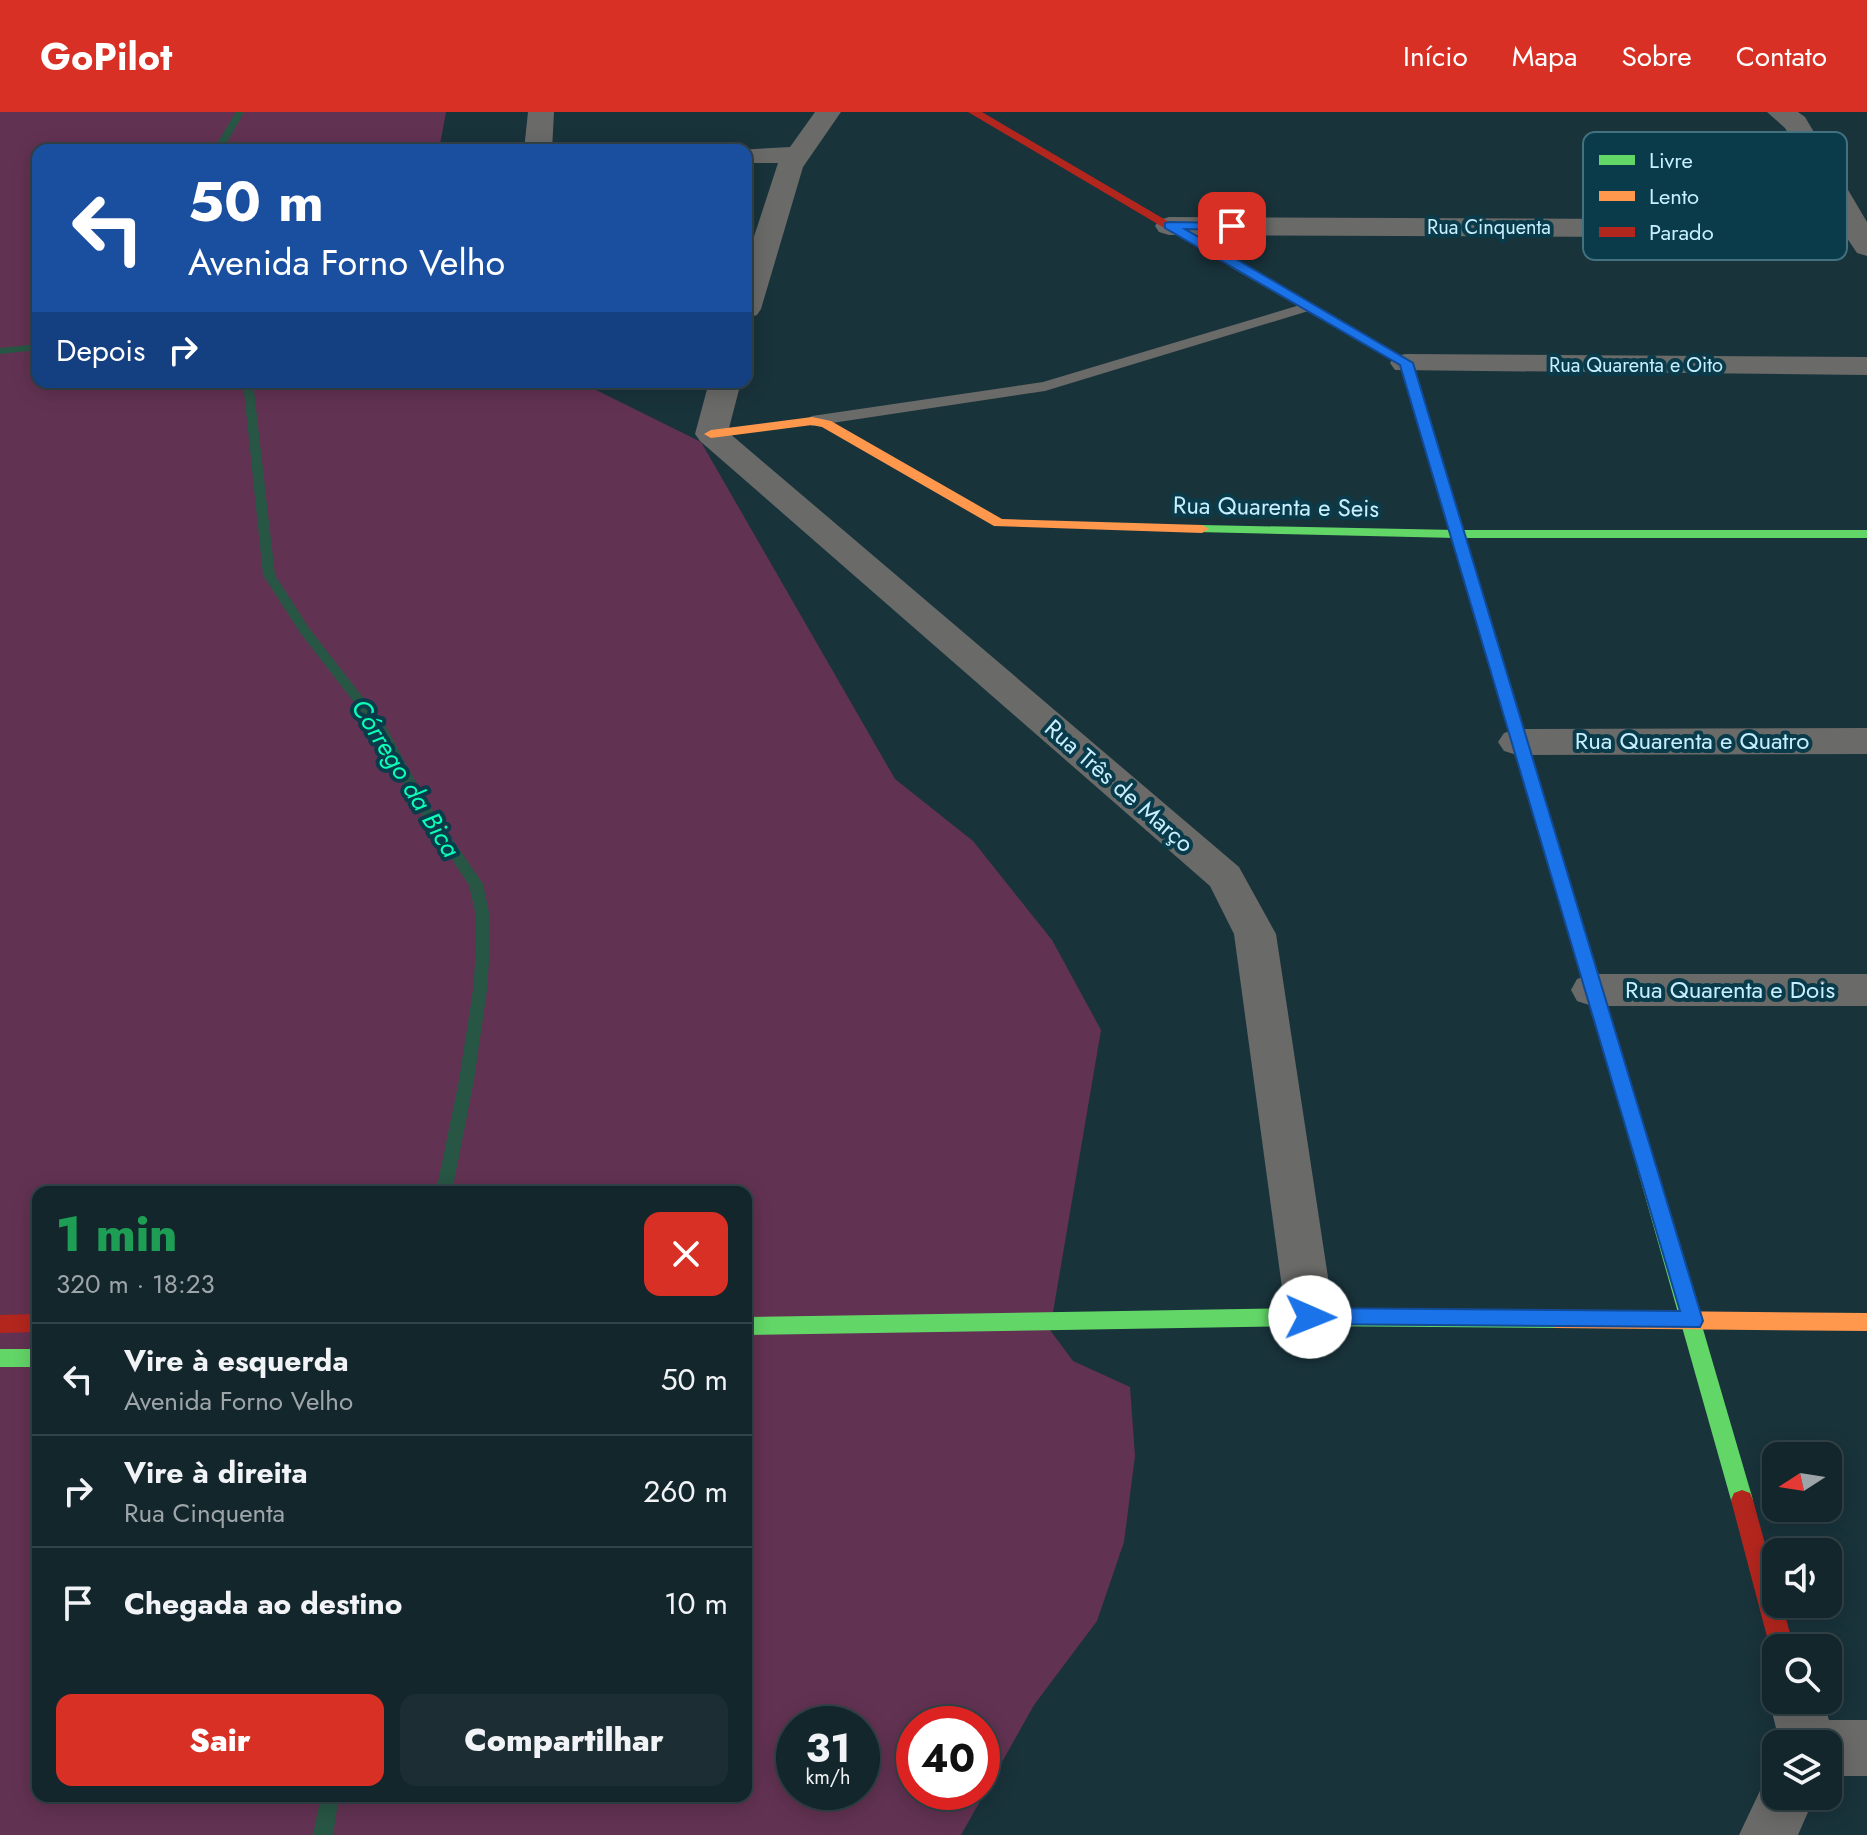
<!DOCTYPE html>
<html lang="pt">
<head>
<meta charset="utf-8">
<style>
	body { margin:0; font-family:Jost,sans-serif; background:#1c2e34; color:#f1f3f6; height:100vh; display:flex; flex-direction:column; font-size:30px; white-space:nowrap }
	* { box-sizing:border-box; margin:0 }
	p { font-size:26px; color:#9da5a9 }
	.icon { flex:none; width:44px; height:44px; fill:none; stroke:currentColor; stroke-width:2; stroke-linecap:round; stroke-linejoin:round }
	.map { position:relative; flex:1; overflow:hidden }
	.sheet { position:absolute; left:32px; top:1074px; width:720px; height:616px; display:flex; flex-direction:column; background:#13262c; border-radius:16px; box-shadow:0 4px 20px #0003,0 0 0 2px #324348 }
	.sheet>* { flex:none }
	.top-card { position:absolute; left:32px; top:32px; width:720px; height:244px; border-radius:16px; box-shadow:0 4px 20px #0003,0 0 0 2px #324348; background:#1a4fa0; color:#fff; overflow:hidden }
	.needle { width:52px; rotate:258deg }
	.tools { position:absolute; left:1762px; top:1330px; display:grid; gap:16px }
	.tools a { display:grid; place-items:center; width:80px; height:80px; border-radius:16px; background:#13262c; box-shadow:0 4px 20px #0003,0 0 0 2px #324348; font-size:40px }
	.speed { position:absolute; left:776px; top:1594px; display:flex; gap:16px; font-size:40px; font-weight:700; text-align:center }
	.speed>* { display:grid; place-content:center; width:104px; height:104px; border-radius:50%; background:#13262c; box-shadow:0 4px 20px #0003,0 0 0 2px #324348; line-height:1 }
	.speed small { font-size:20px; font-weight:400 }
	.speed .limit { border:12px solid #d22; background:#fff; color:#111 }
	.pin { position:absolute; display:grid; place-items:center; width:68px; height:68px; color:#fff; margin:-34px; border-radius:16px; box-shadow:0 4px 12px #0006 }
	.me { position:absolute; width:88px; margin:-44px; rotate:91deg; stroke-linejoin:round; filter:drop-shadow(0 0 6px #0008) }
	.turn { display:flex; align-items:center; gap:28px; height:168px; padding:0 24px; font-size:36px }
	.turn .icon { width:104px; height:104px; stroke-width:2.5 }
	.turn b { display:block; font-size:56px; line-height:68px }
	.then { display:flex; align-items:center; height:76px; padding:0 24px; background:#0003; gap:16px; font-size:30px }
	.round { display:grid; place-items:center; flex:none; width:84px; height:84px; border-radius:16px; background:#1c2e34 }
	.overview { display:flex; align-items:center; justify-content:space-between; height:136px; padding:0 24px }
	h1 { font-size:48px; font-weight:800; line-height:60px; color:#1e9e55 }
	.primary-button { display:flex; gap:16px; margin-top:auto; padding:16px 24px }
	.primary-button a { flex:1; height:92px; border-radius:16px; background:#d93025; color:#fff; font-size:32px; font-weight:800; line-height:92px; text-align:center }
	.primary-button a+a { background:#1c2e34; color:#f1f3f6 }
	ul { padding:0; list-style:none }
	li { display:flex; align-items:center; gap:24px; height:112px; padding:0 24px; border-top:2px solid #324348 }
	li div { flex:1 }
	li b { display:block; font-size:30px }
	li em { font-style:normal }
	header { display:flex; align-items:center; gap:48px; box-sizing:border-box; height:112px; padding:0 40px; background:#d93025; color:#fff }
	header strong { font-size:38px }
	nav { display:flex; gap:44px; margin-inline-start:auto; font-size:28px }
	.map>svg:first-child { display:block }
	.green { fill:#623252; fill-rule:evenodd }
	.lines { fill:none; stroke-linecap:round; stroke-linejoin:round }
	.stream { fill:#285644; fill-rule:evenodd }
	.lane { fill:#6a6a69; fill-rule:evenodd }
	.street { fill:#6a6a69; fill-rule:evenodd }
	.fast { fill:#63d668; fill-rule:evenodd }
	.slow { fill:#ff974d; fill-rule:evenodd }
	.jam { fill:#b3261e; fill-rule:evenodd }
	.route { fill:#1a73e8; stroke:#114b97; stroke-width:2 }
	.labels { text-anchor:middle; stroke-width:8; stroke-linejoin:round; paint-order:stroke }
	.far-street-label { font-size:20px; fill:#c7efff; stroke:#0a3b4a }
	.street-label { font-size:24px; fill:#c7efff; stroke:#0a3b4a }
	.water-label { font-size:26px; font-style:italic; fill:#0dfdb7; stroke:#0a3b4a }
	.key { fill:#0a3b4a; stroke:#437180; stroke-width:2 }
	.key-label { font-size:22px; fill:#c7efff }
</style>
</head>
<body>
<header>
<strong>GoPilot</strong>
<nav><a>Início</a><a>Mapa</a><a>Sobre</a><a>Contato</a></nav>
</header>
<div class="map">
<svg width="1867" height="1723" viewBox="0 0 1867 1723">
	<rect width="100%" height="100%" fill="#19333b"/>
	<path class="green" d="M0,0h446l-7,38h-401v232h542l121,60 194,337 78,62 79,99 49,90 -51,300 23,31 57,26 5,69 -11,86 -27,79 -63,84 -73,130h-961zM38,1080h708v604h-708zM794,1612h68v68h-68zM914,1612h68v68h-68z"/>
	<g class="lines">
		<g class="stream">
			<path d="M236,0h8l-21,38h-10z"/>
			<path d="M38,232v6l-38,4v-6z"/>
			<path d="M243,270h10l22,193 34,53 77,99 39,72 58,85 6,28 1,36 -3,42 -13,90 -22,112h-16l23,-112 14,-90 3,-42 -1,-36 -6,-27 -54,-81 -38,-72 -76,-98 -38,-59z"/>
			<path d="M321,1684h18l-6,39h-20z"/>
		</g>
		<path class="lane" d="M1310,190l7,4 -2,3 -270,82 -233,35 -8,-5 8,-5 231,-34z"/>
		<g class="street">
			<path d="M528,0h26l-2,38h-28z"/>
			<path d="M815,0h26l-38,55 -42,142 -4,6 -11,3v-57l32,-98h-32v-13h-10l54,-3z"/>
			<path d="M1767,0h31l7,5 62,105v34l-10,-3 -10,-15 -678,-3 -10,-3 -4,-6 4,-6 10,-3 668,3 -52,-92z"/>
			<path d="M1406,242l461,3v18l-472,-5 -5,-7 5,-7z"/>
			<path d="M709,270h32l-13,50 511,435 37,67 58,383 -7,15 -17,6 -17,-6 -7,-15 -52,-383 -24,-48 -510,-445 -5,-7z"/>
			<path d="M1867,616v26l-350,1 -13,-4 -6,-9 6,-9 13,-4z"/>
			<path d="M1592,862h275v32h-275l-15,-5 -6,-11 6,-11z"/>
			<path d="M1776,1570v18h47l6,20h38v56h-39v-32h-48l-11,-44z"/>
			<path d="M1776,1660v24h39l-17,39h-59l28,-59z"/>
		</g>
		<g class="fast">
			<path d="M1202,413l254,5h411v8h-411l-259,-6 -2,-3z"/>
			<path d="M1622,964l7,2 2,5 122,417 -3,7 -8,3 -8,-3 -3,-7 -118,-417 2,-5z"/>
			<path d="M1310,1196l245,2 7,3 3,6 -3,6 -7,3 -245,-2 -564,9v-18z"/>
			<rect x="0" y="1237" width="38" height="18"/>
		</g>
		<g class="slow">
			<path d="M1227,147h8l178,104 138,457 -2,4h-12l-2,-4 -135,-455 -173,-100z"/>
			<path d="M812,305l19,4 171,98 200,6 7,4 -7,4 -208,-7 -172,-99 -10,-2 -101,13 -7,-4 7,-4z"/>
			<path d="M1555,1198l312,3v18l-312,-3 -7,-3 -3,-6 3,-6z"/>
		</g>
		<g class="jam">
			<path d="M968,0h14l255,150 -10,3z"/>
			<path d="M1543,702l8,6 80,263 -2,5h-14l-2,-5 -78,-263z"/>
			<path d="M38,1202v18l-38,1v-18z"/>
			<path d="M1742,1378l8,3 3,7 23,84v20h6l12,44h-18v9l-6,-9 -39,-148 3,-7z"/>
		</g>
	</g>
	<path class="route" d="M1169,110l67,1v6l-4,1 -47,-1 228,134 290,958 -3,6 -397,-3 -3,-7 3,-6 7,-3 370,3 -280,-946 -235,-137v-5z"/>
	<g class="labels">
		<g class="far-street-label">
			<text x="1489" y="122">Rua Cinquenta</text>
			<text x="1636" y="260">Rua Quarenta e Oito</text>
		</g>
		<g class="street-label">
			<text transform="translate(1276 395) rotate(1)" y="8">Rua Quarenta e Seis</text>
			<text x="1692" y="637">Rua Quarenta e Quatro</text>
			<text transform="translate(1119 674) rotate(41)" y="8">Rua Três de Março</text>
			<text x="1730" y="886">Rua Quarenta e Dois</text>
		</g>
		<g class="water-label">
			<text transform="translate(406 666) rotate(58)" y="9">Córrego da Bica</text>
		</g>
	</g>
	<rect x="1583" y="20" width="264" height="128" rx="12" class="key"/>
	<rect x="1599" y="43" width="36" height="10" fill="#63d668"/>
	<rect x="1599" y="79" width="36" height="10" fill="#ff974d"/>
	<rect x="1599" y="115" width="36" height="10" fill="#b3261e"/>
	<g class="key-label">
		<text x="1649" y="56">Livre</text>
		<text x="1649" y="92">Lento</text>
		<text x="1649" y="128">Parado</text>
	</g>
</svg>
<div class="tools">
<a><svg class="needle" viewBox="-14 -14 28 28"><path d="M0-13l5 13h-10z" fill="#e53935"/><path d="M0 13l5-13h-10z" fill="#9da5a9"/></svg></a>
<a><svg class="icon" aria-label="sound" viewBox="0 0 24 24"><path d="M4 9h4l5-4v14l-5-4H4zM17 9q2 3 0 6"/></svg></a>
<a><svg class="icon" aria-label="search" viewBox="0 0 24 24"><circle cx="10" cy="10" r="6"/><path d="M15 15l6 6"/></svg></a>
<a><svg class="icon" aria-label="layers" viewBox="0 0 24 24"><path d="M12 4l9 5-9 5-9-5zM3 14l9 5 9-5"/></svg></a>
</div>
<div class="speed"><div>31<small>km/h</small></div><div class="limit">40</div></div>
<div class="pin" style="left:1232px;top:114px;background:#d93025"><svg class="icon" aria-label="arrive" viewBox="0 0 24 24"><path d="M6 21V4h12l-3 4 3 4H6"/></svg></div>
<svg class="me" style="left:1310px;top:1205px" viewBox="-20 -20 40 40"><circle r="19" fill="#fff"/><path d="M0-13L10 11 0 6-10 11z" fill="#1a73e8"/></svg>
<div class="top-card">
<div class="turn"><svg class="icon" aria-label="left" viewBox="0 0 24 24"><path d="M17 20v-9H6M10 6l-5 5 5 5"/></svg><div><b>50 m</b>Avenida Forno Velho</div></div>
<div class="then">Depois<svg class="icon" aria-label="right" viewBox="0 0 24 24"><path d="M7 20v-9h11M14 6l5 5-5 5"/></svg></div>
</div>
<section class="sheet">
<div class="overview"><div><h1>1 min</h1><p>320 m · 18:23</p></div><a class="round" style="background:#d93025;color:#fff"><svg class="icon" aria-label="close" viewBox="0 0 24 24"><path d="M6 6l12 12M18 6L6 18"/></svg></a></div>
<ul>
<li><svg class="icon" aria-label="left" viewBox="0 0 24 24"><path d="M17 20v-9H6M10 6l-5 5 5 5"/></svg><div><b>Vire à esquerda</b><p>Avenida Forno Velho</p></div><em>50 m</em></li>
<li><svg class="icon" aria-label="right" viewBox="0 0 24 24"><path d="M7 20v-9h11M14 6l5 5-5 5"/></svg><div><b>Vire à direita</b><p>Rua Cinquenta</p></div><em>260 m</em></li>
<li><svg class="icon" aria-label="arrive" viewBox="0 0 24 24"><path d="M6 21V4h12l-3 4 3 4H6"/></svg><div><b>Chegada ao destino</b></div><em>10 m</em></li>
</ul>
<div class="primary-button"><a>Sair</a><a>Compartilhar</a></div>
</section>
</div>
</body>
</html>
